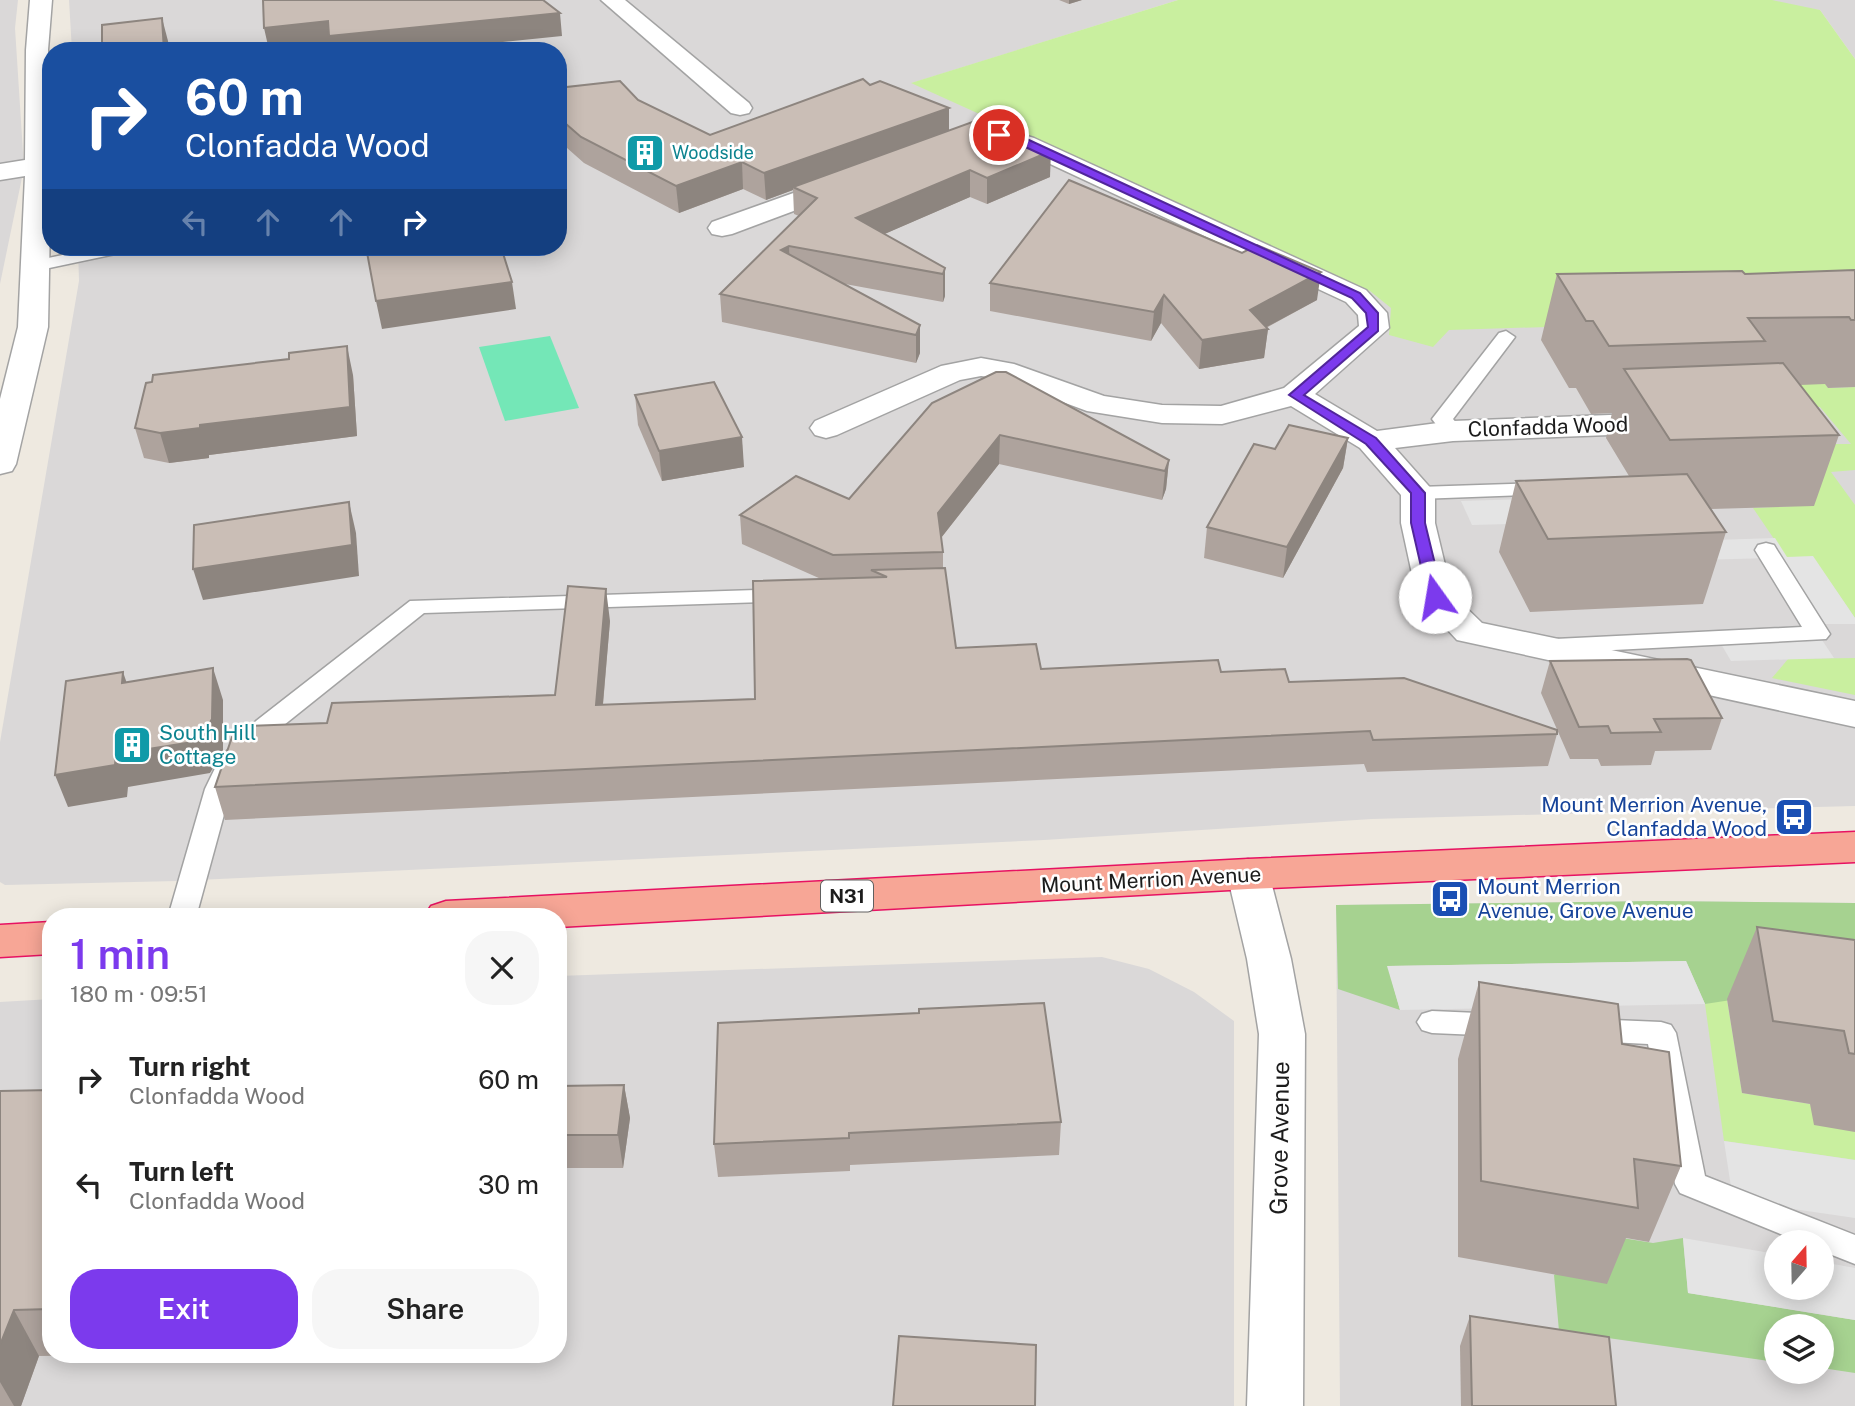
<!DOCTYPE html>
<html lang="en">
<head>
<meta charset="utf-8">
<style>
	body { margin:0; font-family:"Public Sans",sans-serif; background:#f6f6f6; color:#222; height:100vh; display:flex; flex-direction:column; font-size:26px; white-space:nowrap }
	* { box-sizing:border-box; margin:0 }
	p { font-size:23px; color:#767676 }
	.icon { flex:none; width:38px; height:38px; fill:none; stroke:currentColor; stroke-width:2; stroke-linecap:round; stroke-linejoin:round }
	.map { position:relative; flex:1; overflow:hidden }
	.drawer { position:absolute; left:42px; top:908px; width:525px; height:455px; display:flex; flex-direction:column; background:#fff; border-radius:28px; box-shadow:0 4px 18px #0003 }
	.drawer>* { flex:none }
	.banner { position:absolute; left:42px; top:42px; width:525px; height:214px; border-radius:28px; box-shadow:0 4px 18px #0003; background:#1a4fa0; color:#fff; overflow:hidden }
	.needle { width:46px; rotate:20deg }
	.controls { position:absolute; left:1764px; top:1230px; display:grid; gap:14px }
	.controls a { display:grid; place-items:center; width:70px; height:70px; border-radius:50%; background:#fff; box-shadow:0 4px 18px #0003; font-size:35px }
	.pin { position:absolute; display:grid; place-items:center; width:60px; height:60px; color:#fff; margin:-30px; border:4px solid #fff; border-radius:50%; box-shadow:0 2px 7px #0007 }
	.me { position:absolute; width:77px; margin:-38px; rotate:347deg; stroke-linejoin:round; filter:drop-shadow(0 0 5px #0008) }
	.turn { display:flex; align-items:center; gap:24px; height:147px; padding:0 28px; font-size:32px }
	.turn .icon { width:91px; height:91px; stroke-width:2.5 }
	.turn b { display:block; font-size:49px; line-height:60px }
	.lanes { display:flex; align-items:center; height:66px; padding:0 28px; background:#0003; justify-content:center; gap:35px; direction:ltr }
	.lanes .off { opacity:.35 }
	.round { display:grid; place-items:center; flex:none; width:74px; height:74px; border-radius:28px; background:#f6f6f6 }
	.head { display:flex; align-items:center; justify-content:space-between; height:119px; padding:0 28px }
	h1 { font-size:42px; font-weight:600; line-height:52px; color:#7c3aed }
	.button { display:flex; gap:14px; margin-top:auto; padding:14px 28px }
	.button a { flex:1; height:80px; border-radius:28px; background:#7c3aed; color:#fff; font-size:28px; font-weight:600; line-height:80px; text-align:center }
	.button a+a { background:#f6f6f6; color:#222 }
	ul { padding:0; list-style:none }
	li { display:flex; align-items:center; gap:21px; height:105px; padding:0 28px }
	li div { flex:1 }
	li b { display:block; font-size:26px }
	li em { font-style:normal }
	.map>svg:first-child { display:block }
	.residential { fill:#dad8d8; fill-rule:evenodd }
	.grass { fill:#c9ef9f }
	.forest { fill:#a6d290 }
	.pitch { fill:#74e7b7 }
	.parking { fill:#e4e4e4 }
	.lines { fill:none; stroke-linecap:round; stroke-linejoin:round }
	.service-casing { stroke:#a3a3a3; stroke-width:3 }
	.minor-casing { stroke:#a3a3a3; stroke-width:3 }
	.tertiary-casing { stroke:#a3a3a3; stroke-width:3 }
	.trunk-casing { stroke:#e71262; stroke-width:3 }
	.service { fill:#fff; fill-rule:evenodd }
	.minor { fill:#fff; fill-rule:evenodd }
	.tertiary { fill:#fff; fill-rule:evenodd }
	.trunk { fill:#f7a696; fill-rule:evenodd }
	.wall { fill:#aea39d }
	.shaded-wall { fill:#8d857f }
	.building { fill:#cabeb6; stroke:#8d857f; stroke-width:2 }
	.route { fill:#7c3aed; stroke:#51269a; stroke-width:2 }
	.labels { text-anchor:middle; stroke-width:5; stroke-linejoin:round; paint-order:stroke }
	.far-culture-label { font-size:18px; fill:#0d838f; stroke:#fff; text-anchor:start }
	.shield { fill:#fff; stroke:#606060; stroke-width:2 }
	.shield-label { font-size:19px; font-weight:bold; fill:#1c1c1c }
	.street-label { font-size:21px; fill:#1c1c1c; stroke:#fff }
	.culture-label { font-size:21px; fill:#0d838f; stroke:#fff; text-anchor:start }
	.transit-label { font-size:21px; fill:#164399; stroke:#fff; text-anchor:end }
	.near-street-label { font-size:24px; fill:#1c1c1c; stroke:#fff }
</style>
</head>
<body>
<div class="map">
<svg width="1855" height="1406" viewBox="0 0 1855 1406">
	<rect width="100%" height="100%" fill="#eee9e0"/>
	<g class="residential">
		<path d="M0,0h18l-3,28 9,140 -24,116z"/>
		<path d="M69,0h1109l-266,83 943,208v515l-483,13 -328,21 -867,41 -172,4 -5,-3v-140l79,-461 -1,-34h480v-196h-486z"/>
		<path d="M1665,0h190v59l-35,-49z"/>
		<path d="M1657,901l198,2v503h-515l-4,-501zM1776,1242h46v46h-46zM1776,1326h46v46h-46z"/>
		<path d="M1102,957l47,12 45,23 40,29v385h-1234v-404l51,-3v355h507v-378z"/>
	</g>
	<g class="grass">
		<path d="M1178,0h594l48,10 35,49v264l-26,-5 -380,12 -16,17 -44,-12 2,-27 -21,-17 -459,-208z"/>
		<path d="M1824,382l4,6 27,-1v83l-24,2 24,33v113l-42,-61 -26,1 -34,-50 61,-3 -48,-61h85l-31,-37h-16l-9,-23z"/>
		<path d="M1855,658v37l-83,-17 16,-19z"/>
		<path d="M1727,999l15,94 68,11 45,28v28l-131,-19 -19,-137z"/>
	</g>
	<g class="forest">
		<path d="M1657,901l198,2v78l-150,23 -19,-43 -298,5 12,44 -62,-21 -2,-84z"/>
		<path d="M1604,1235l49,8 30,-5 5,55 167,27v53l-33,-5v-42h-46v36l-217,-31 -5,-56z"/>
	</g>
	<path class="pitch" d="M550,336l29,72 -74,13 -26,-74z"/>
	<g class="parking">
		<path d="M1629,496l14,24 -171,5 -11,-24z"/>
		<path d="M1775,538l12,19 26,-1 42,62v6h-41l-44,-66 -73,2 -12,-19z"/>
		<path d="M1818,634l16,24 -103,3 -14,-24z"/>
		<path d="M1686,961l19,43 -305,6 -13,-44z"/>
		<path d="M1724,1141l131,19v58l-122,-18z"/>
		<path d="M1683,1238l93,16v34h46v-26l33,6v52l-167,-27z"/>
	</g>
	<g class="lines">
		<g class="service-casing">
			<g id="service">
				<path d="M101,247h33l-9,5 -90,19 -9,-5 3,-4z"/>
				<path d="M1506,331l9,6 -62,82 10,12 -3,4c-14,4 -20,-5 -28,-16l67,-86z"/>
				<path d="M1545,483l8,1 3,5 -3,5 -135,5 -8,-1 -3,-5 3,-5 8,-1z"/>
				<path d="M1766,543l8,2 3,5 53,84 -4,5 -271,14 -8,-2 -4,-5 4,-5 8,-2 247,-12 -47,-77 3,-5z"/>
				<path d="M788,589l8,2 3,5 -3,5 -372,12 -150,120 -34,35 -9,21 -35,128h-28l37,-128 15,-31 36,-37 154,-120z"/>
				<path d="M1432,1011l69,3 10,3 5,8 -5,8 -10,3 -69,-3 -10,-3 -5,-8 5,-8z"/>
				<path d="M1590,1019l71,3 10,3 5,8 29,143 150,59v29l-33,-13v-9h-22l-120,-49 -5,-9 -27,-140 -58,-3 -10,-3 -5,-8 5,-8z"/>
			</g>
		</g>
		<g class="minor-casing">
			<g id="minor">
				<path d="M30,0h22l-4,50 3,118 -3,159 -32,137 -4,7 -12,3v-75l18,-72 7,-151 -25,4v-16l25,-4 1,-110z"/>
				<path d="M601,0h24l124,103 3,5 -3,5 -9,2 -9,-2z"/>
				<path d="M1001,128l33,10 332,152 21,23 2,15 -74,66 62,37 76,-10 209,-8 11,3 5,7 -5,7 -11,3 -209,8 -58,7 40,45v30l17,71 30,29 373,78v26l-398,-87 -40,-43 -16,-74v-28l-41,-47 -69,-42 -69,18 -60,-1 -75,-12 -89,-33 -17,-2 -21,4 -123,55 -11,3 -11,-3 -5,-7 5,-7 126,-55 40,-8 33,6 90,32 58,9 59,1 63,-18 75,-62 -1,-11 -12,-13 -330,-154 -24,-8 -3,-5 3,-5z"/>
				<path d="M841,176l9,2 4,6 -4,6 -118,44 -10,2 -10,-2 -4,-6 4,-6z"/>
			</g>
		</g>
		<g class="tertiary-casing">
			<path id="tertiary" d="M1248,859l15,4 6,11 22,85 14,75 -2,372h-56l12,-372 -12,-75 -20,-85 6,-11z"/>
		</g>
		<g class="trunk-casing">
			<g id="trunk">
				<path d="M1855,832v30l-607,27 -690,38v-10h-134l7,-11 15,-5 802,-42z"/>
				<path d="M51,922v32l-51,3v-32z"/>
			</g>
		</g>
		<use href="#service" class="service"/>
		<use href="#minor" class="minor"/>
		<use href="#tertiary" class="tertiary"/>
		<use href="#trunk" class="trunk"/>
	</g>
	<g class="wall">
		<path d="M1059,0h23l-13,4z"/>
		<path d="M870,85l79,45 101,47 -63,27 -17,-7 -86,37 61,34v28l-2,6 -98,-18 75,41v28l-4,10 -194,-41 -2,-28 79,-78 -5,-2 -1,-24 -27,10 -23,-11 -64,24 -95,-50 -26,-23v-52l80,12 72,35z"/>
		<path d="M1855,270v117l-27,1 -3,-4 -25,1 39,50 -25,71 -103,3 15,23 -23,72 -173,8 -31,-60 17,-71 113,-5 -23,-38 6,-25 -21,1 -15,-26h-7l-28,-48 16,-66h188z"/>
		<path d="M990,283l327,17 -51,28 2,1 -4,29 -65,11 -38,-46 -10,18 -161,-30z"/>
		<path d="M353,375l4,61 -148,19v3l-40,5 -25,-5 -9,-30z"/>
		<path d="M635,395l109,72 -82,14 -24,-56z"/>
		<path d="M932,403l237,57 -3,29 -4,11 -163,-36 -58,74 2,14v16l13,80 85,21 180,3 68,10 268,52 -9,32 -181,6 -3,-8 -1139,56 -10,-33 112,-64 228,-28 55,-74 -7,84 152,-6 66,-120 -79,-35 -2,-29 109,-16z"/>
		<path d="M1348,438l-5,30 -60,110 -79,-20 3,-31 68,-78z"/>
		<path d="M1550,661l172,57 -11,32 -56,1 -4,14 -50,1 -3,-7h-28l-29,-66z"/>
		<path d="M1757,927l98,13v192l-41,-7 -4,-21 -68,-11 -15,-94z"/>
		<path d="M1479,982l143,62 59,122 -32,76 -23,-4 -19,46 -149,-27v-198z"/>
		<path d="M718,1023l343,99 -2,33 -209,10v6l-132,6 -4,-33z"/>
		<path d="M624,1085l6,33 -7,50h-56l-9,52v-134z"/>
		<path d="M51,1090v264h140l-152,2 -18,50h-21v-315z"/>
		<path d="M1470,1316l146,90h-155l-1,-60z"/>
	</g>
	<g class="shaded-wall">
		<path d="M1069,0h13l-13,4z"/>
		<path d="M560,13l2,23 -147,15h-83l-1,-7 -62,6 -5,-22 64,-7z"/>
		<path d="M162,18l6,23 1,10h-5z"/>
		<path d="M949,108v26l-156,53v3l-27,10 -2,-27z"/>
		<path d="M1051,151l-1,26 -63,27v-26z"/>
		<path d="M742,162l1,27 -64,24 -3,-27z"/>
		<path d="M970,170v27l-113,49 -1,-28z"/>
		<path d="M789,246l1,28 -9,-24z"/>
		<path d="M945,268v28l-2,6v-28z"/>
		<path d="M1321,272l-4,28 -56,30 7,-1 -4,29 -65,11 3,-29 48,-30z"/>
		<path d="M512,282l4,27 -134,20 -6,-28z"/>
		<path d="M1164,295l-3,28 -10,18 3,-29z"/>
		<path d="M920,325v28l-4,10v-28z"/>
		<path d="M347,346l6,29 4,61 -148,19v3l-40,5 -9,-30 40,-8z"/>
		<path d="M1000,435l-1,29 -62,79 1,-30z"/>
		<path d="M742,437l2,30 -82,14 -3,-30z"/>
		<path d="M1348,438l-5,30 -60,110 4,-31z"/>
		<path d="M1169,460l-3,29 -4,11 3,-29z"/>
		<path d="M349,502l7,31 3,43 -156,24 -10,-31z"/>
		<path d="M606,589l4,32 -10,116 -4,-32z"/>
		<path d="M213,668l10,32v52l-13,21 -82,14 -1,10 -59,10 -13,-32z"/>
		<path d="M123,672l11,32 -12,-21z"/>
		<path d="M624,1085l6,33 -7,50 -5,-33z"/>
		<path d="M560,1135l7,33 -9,52v-73z"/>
		<path d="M14,1310l25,46 -18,50h-7l-14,-24v-37z"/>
	</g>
	<g class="building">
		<path d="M263,0h280l17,13 -231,23 -1,-15 -64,7z"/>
		<path d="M162,18l2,33h-62v-26z"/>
		<path d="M863,79l7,6 10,-4 69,27 -185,65 -22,-11 -66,24 -95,-49 -23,-20v-29l62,-7 18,19 72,35z"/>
		<path d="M975,121l76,30 -64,27 -17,-8 -114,48 89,50 -2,6 -154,-28 -8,4 139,75 -4,10 -196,-41 97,-96 -24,-11z"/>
		<path d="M1069,180l173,73 15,-8 64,27 -71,38 18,19 -66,11 -38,-45 -10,17 -164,-29z"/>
		<path d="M366,247h135l11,35 -136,19z"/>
		<path d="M1855,270v50h-4l-2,-3 -101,1 17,23 -156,5 -16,-25h-7l-29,-47 185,-3 3,3z"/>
		<path d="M347,346l3,61 -150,18v3l-40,5 -25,-5 11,-45 6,-1 1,-7 136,-16v-6z"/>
		<path d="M1783,363l56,72 -169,5 -46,-71z"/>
		<path d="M996,372h10l163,88 -4,11 -165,-36 -62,78 5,39 -110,3 -93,-40 56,-39 53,23 83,-96z"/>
		<path d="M714,382l28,55 -83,14 -24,-56z"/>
		<path d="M1289,425l59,13 -61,109 -80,-20 47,-83 21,5z"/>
		<path d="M1687,474l39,58 -178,7 -32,-58z"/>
		<path d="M349,502l3,43 -159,24 1,-44z"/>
		<path d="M945,568l11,80 80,-4 5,25 177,-9 3,12 64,-3 4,13 115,-4 153,52v4l-184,6 -3,-9 -1155,56 17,-50 12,-11 83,-3 5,-20 223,-8 13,-109 38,3 -10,116 159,-6 -2,-118 134,-4 -16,-7z"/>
		<path d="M1687,659l4,1 31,58 -68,1 7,13 -50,1 -3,-7 -29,1 -29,-66z"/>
		<path d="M213,668l-1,51 -13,22 -83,13 -1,11 -60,10 11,-94 57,-9 -1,11z"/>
		<path d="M1757,927l98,13v114l-6,-1 -5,-22 -71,-10z"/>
		<path d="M1479,982l139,22 4,40 47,8 12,114 -47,-7 4,49 -157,-27z"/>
		<path d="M1044,1003l17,119 -212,11v5l-135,6 4,-121 201,-10v-4z"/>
		<path d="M624,1085l-6,50h-58l-2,12v-61z"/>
		<path d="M51,1090v219l-37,1 -14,35v-254z"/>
		<path d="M1470,1316l139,21 7,69h-144z"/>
		<path d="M899,1336l137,9 -1,61h-142z"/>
	</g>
	<path class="route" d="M999,131l30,9 331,153 18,20v18l-74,64 72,43 49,55v30l18,74 -3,3h-10l-2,-3 -17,-74v-30l-45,-49 -77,-49 79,-68 -2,-14 -14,-15 -331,-153 -26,-8 -1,-2z"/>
	<defs>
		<g id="building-square" transform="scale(2.0125)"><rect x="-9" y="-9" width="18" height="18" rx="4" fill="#0f9aa8" stroke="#fff"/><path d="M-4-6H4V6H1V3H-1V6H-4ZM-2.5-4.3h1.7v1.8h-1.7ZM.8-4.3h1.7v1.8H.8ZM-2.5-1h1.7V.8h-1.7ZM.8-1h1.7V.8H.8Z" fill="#fff"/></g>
		<g id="bus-square" transform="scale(2.0125)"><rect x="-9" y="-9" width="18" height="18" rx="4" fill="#1a4fb4" stroke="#fff"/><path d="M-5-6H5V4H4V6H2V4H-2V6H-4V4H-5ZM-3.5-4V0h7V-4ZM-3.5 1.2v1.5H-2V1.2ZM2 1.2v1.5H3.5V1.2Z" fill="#fff"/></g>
	</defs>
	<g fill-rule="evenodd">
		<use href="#building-square" x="645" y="153"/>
		<use href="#building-square" x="132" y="745"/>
		<use href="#bus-square" x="1794" y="817"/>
		<use href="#bus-square" x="1450" y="899"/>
	</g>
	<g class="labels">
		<g class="far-culture-label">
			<text x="672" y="159">Woodside</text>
		</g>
		<rect class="shield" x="821" y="880.5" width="52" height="31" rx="5"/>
		<g class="shield-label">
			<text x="847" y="903">N31</text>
		</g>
		<g class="street-label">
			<text transform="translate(1548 427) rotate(-2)" y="7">Clonfadda Wood</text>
			<text transform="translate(1151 880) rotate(-3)" y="7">Mount Merrion Avenue</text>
		</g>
		<g class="culture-label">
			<text x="159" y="740">South Hill<tspan x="159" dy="24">Cottage</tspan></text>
		</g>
		<g class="transit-label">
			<text x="1767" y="812">Mount Merrion Avenue,<tspan x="1767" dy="24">Clanfadda Wood</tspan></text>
			<text x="1477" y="894" text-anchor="start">Mount Merrion<tspan x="1477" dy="24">Avenue, Grove Avenue</tspan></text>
		</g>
		<g class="near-street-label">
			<text transform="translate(1280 1138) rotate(-89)" y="8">Grove Avenue</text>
		</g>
	</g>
</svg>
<div class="controls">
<a><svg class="needle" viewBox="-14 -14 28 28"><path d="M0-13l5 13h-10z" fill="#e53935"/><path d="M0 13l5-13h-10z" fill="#767676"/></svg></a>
<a><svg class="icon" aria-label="layers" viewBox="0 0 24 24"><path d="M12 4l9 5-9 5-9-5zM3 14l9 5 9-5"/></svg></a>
</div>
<div class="pin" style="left:999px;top:135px;background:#d93025"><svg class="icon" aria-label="arrive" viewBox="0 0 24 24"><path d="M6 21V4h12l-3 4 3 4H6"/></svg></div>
<svg class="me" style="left:1435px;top:597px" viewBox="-20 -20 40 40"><circle r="19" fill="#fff"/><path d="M0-13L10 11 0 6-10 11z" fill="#7c3aed"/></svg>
<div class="banner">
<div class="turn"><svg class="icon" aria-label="right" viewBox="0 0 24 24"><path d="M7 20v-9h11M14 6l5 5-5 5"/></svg><div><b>60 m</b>Clonfadda Wood</div></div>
<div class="lanes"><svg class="icon off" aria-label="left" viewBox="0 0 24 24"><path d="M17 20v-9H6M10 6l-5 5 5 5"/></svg><svg class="icon off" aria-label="ahead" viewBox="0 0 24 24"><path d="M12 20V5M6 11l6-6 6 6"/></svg><svg class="icon off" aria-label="ahead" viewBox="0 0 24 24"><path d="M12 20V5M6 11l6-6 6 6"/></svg><svg class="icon" aria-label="right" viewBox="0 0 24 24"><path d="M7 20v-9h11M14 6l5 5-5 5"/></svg></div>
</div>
<section class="drawer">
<div class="head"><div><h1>1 min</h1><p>180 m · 09:51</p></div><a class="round"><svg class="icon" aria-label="close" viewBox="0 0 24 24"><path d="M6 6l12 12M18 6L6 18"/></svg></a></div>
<ul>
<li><svg class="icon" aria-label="right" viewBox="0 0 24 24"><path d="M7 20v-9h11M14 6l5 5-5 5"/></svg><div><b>Turn right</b><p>Clonfadda Wood</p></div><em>60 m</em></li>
<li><svg class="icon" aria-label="left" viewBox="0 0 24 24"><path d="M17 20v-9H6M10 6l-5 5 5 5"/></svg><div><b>Turn left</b><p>Clonfadda Wood</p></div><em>30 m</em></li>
</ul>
<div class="button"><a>Exit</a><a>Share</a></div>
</section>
</div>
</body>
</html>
